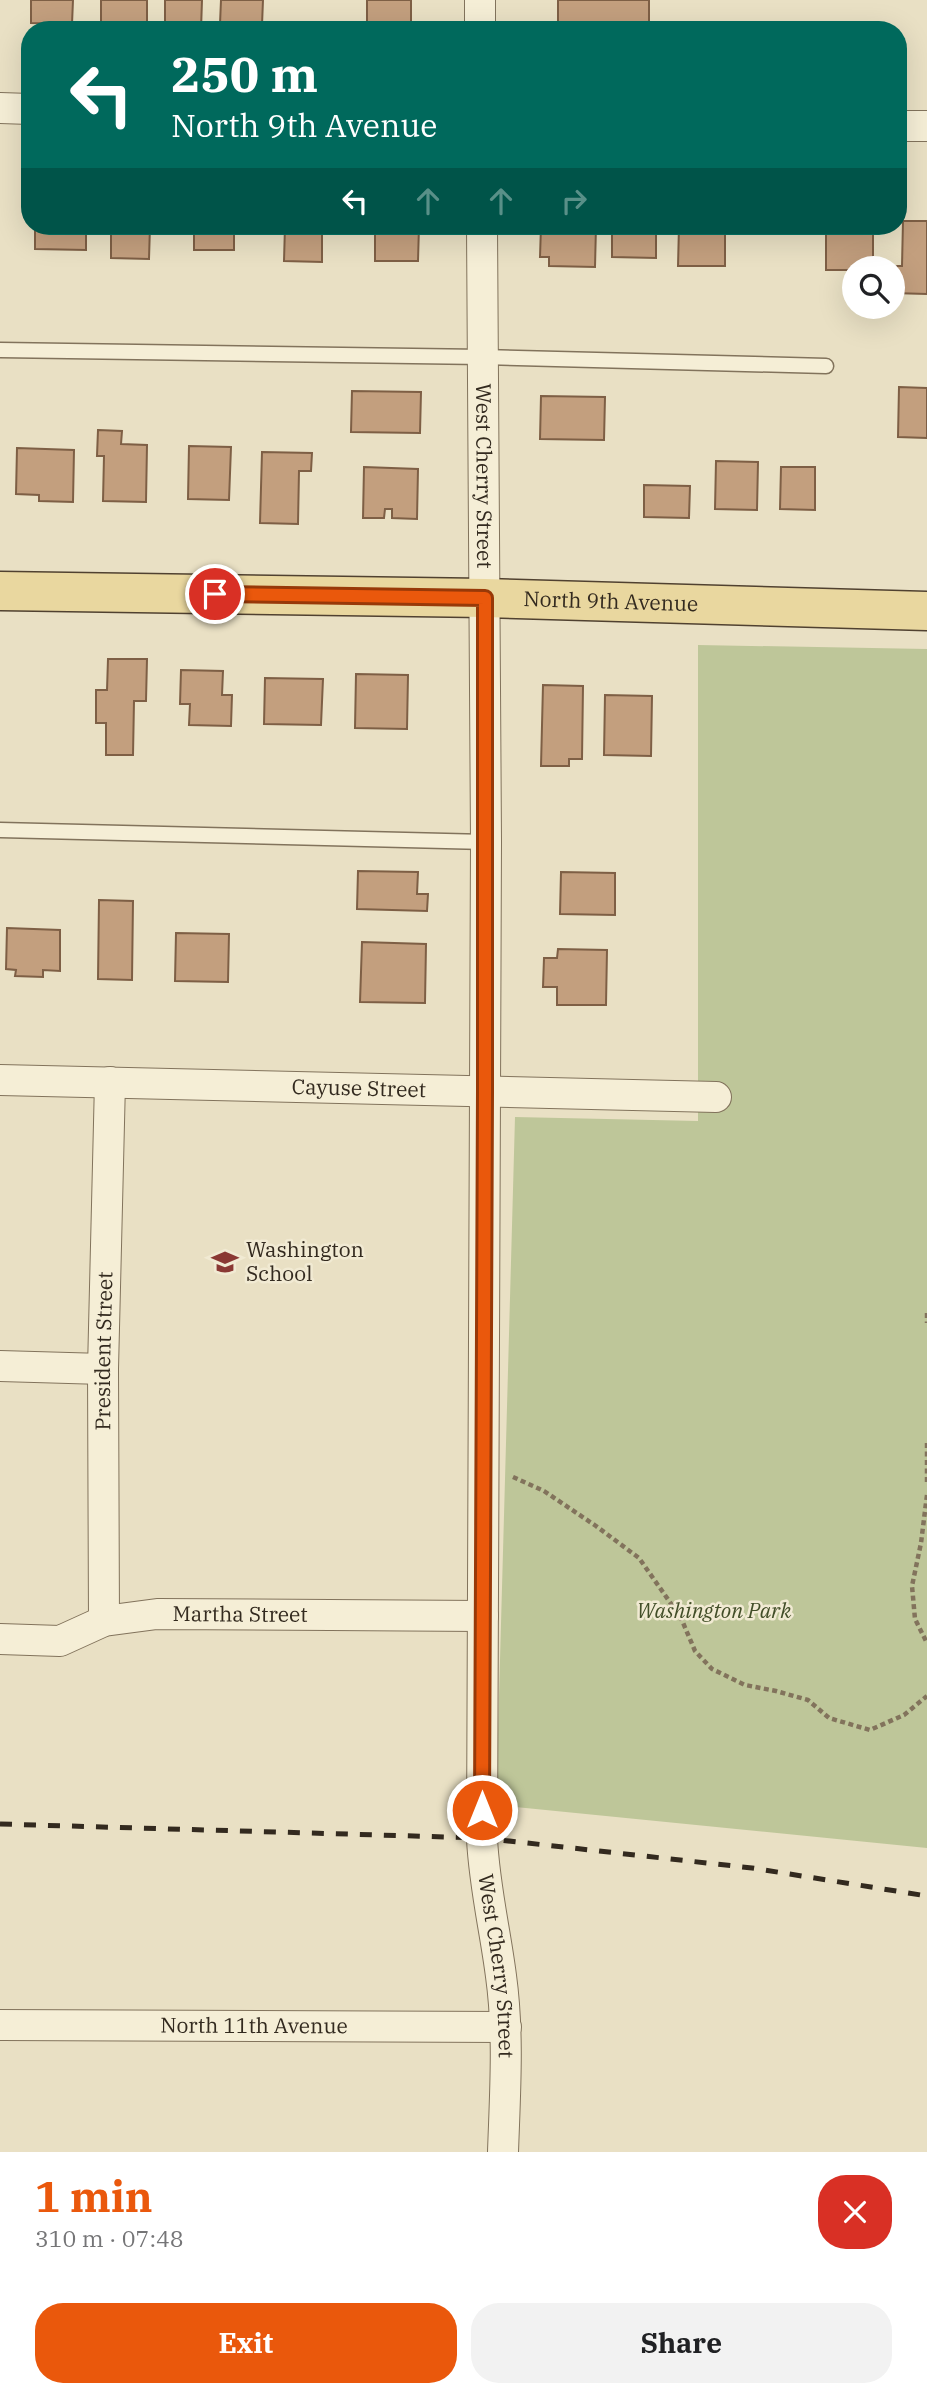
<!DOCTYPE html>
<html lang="en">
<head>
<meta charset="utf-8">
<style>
	body { margin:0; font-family:"IBM Plex Serif",serif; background:#f2f2f2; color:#202124; height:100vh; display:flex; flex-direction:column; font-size:26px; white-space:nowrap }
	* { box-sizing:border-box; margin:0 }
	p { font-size:23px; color:#757577 }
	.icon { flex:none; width:38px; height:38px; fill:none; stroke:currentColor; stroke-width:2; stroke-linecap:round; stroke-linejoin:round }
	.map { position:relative; height:2152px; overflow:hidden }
	.details { display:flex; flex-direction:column; background:#fff; flex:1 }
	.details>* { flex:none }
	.top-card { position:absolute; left:21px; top:21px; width:886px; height:214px; border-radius:28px; box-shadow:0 7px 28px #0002; background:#00695c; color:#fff; overflow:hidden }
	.tools { position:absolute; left:842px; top:256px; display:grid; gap:14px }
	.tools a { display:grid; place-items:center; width:63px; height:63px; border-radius:50%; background:#fff; box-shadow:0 7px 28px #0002; font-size:35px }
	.pin { position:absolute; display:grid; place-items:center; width:60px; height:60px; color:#fff; margin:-30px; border:4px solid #fff; border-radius:50%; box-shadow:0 2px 7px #0007 }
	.me { position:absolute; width:77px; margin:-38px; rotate:0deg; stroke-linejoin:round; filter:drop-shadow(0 0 5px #0008) }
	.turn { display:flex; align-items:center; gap:24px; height:147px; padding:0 35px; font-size:32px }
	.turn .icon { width:91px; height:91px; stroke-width:2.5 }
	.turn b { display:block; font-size:49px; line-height:60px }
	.lanes { display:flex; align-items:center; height:66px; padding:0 35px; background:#0003; justify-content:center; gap:35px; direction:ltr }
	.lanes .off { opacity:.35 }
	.round { display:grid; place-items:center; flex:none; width:74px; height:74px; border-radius:28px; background:#f2f2f2 }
	.headline { display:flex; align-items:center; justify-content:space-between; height:119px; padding:0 35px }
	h1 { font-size:42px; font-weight:700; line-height:52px; color:#ea580c }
	.cta { display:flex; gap:14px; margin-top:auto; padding:14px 35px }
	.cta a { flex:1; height:80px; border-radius:28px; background:#ea580c; color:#fff; font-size:28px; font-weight:700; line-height:80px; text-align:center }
	.cta a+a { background:#f2f2f2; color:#202124 }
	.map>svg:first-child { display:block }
	.green { fill:#bec699 }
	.building { fill:#c39f7e; stroke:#7e5f45; stroke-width:2 }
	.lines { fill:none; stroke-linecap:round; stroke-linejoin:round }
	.lane-casing { stroke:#82735c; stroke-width:17 }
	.street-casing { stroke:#82735c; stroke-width:32 }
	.primary-casing { stroke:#504130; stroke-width:41 }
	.path { stroke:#82735c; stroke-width:4.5; stroke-dasharray:5 3.5; stroke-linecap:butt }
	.lane { stroke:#f5eed6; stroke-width:14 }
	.street { stroke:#f5eed6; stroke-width:30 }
	.primary { stroke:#e9d79f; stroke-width:38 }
	.rail { stroke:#332a1f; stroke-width:5; stroke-dasharray:12 12; stroke-linecap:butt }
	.route-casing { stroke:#983908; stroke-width:18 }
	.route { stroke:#ea580c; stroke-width:12 }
	.labels { text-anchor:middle; stroke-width:5; stroke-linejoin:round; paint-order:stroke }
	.street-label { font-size:21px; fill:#332a1f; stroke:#f1ead3 }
	.poi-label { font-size:21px; fill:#332a1f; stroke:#f1ead3; text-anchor:start }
	.park-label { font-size:21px; font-style:italic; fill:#424e28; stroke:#f1ead3 }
</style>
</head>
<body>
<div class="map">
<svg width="927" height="2152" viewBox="0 0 927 2152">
	<rect width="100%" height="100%" fill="#e9e0c4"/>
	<path class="green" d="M698,645l229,4v1199l-431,-43 19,-688 183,4z"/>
	<g class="building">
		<path d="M31,0h42l-1,24 -41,-1z"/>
		<path d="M101,0h46v23l-46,-1z"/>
		<path d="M165,0h37l-1,30 -36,-1z"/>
		<path d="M221,0h42l-1,25 -42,-1z"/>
		<rect x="367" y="0" width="44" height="30"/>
		<path d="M558,0h91v30h-73v-6h-18z"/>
		<path d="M903,221h24v73l-35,-1 1,-27h9z"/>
		<path d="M35,226h51v24l-51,-1z"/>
		<path d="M111,226h39l-1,33 -38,-1z"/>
		<rect x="194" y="226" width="40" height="24"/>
		<path d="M285,226h37v36l-38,-1z"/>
		<path d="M375,226h44l-1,35h-43z"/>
		<path d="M541,226h55l-1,41 -46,-1v-9h-9z"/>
		<path d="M612,226h44v32l-44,-1z"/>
		<path d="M679,226h46v40h-47z"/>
		<path d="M826,226h47v42h-19v8h-3v-6h-25z"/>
		<path d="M899,387l28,1v50l-29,-1z"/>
		<path d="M352,391l69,1 -1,41 -69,-1z"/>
		<path d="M541,396l64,1 -1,43 -64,-1z"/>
		<path d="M98,430l24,1 -1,13 26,1 -1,57 -43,-1 1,-45h-7z"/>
		<path d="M189,446l42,1 -2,53 -41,-1z"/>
		<path d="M17,448l57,2 -1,52 -34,-1v-6l-23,-1z"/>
		<path d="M262,452l50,1 -1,18h-12l-1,53 -38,-1z"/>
		<path d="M716,461l42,1 -1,48 -42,-1z"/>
		<path d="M364,467l54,2 -1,50 -25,-1v-9h-7l-1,9h-21z"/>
		<path d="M781,467h34v43l-35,-1z"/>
		<path d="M644,485l46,1 -1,32 -45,-1z"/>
		<path d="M108,659h39l-1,42h-12l-1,54h-27v-32h-10v-33h11z"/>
		<path d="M181,670l42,1 -1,24h10l-1,31 -42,-1 1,-21h-10z"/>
		<path d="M356,674l52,1 -1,54 -52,-1z"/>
		<path d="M265,678l58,1 -2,46 -57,-1z"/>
		<path d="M543,685l40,1 -1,73h-13v7h-28z"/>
		<path d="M605,695l47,1 -1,60 -47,-1z"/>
		<path d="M358,871l60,1 -1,22h11l-1,17 -70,-2z"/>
		<path d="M561,872l54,1v42l-55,-1z"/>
		<path d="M99,900l34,1 -1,79 -34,-1z"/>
		<path d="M7,928l53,2v41l-17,-1v7l-28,-1 1,-6 -10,-1z"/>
		<path d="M176,933l53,1 -1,48 -53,-1z"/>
		<path d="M362,942l64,2 -1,59 -65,-1z"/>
		<path d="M558,949l49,1 -1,55h-49v-18h-14l1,-29h13z"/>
	</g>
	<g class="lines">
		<g class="lane-casing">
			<g id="lane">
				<path d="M0,350l483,7 343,9"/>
				<path d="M0,830l486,12"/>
			</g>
		</g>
		<g class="street-casing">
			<g id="street">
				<path d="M480,0v30"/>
				<path d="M0,108l30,1"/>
				<path d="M898,126h29"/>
				<path id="s1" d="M482,226l4,616 -4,996c2,47 13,91 19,138 8,58 4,117 2,176"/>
				<path id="s2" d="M0,1080l716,17"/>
				<path d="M0,1366l103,3"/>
				<path id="s3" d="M104,1621l-1,-252 7,-287"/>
				<path id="s4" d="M0,1639l60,2 44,-20 53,-7 326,2"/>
				<path id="s5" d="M0,2025l506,2"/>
			</g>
		</g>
		<g class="primary-casing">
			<g id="primary">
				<path id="s6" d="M0,591l485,7 442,13"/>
			</g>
		</g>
		<g class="path">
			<path d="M927,1313v10"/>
			<path d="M927,1443v42"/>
			<path d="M513,1477l31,14 52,35 43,32 42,60 14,33 17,18 33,16 31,6 32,9 21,18 41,12 34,-15 23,-19"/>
			<path d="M927,1495l-6,48 -9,43 3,33 12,24"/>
		</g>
		<use href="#lane" class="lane"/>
		<use href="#street" class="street"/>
		<use href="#primary" class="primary"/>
		<path class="rail" d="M0,1824l482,14 270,30 175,28"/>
	</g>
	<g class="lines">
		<g class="route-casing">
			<path id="route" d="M215,594l270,4v493l-3,719"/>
		</g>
		<use href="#route" class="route"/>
	</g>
	<defs>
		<g id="school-bare" transform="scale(2.1)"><path d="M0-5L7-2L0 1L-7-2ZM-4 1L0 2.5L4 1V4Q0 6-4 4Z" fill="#8a3833" stroke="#f1ead3" stroke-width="2.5" paint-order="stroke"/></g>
	</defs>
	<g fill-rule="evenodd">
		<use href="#school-bare" x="225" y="1262"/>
	</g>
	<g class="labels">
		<g class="street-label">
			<text dy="7" stroke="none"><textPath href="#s1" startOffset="250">West Cherry Street</textPath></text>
			<text dy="7" stroke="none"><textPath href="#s6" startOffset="611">North 9th Avenue</textPath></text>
			<text dy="7" stroke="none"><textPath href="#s2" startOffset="359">Cayuse Street</textPath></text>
			<text dy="7" stroke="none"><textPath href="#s3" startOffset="270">President Street</textPath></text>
			<text dy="7" stroke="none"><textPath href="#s4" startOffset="245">Martha Street</textPath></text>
			<text dy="7" stroke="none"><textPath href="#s1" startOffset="1741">West Cherry Street</textPath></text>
			<text dy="7" stroke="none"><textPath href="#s5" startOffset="254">North 11th Avenue</textPath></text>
		</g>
		<g class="poi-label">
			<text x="246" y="1257">Washington<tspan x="246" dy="24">School</tspan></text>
		</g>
		<g class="park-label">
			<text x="714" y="1618">Washington Park</text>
		</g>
	</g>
</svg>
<div class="tools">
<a><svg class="icon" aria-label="search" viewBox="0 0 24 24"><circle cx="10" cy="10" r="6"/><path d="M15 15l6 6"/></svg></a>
</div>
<div class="pin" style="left:215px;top:594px;background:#d93025"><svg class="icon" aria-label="arrive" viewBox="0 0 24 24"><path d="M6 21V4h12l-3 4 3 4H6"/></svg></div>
<svg class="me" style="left:482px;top:1810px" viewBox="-20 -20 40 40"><circle r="17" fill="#ea580c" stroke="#fff" stroke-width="3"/><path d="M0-11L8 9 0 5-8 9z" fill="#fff"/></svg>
<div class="top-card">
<div class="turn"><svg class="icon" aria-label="left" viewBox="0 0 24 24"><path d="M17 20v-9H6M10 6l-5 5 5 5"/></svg><div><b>250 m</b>North 9th Avenue</div></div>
<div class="lanes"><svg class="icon" aria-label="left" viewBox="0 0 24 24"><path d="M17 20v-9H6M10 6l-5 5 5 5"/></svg><svg class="icon off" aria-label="ahead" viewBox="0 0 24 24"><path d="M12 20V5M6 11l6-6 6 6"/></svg><svg class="icon off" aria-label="ahead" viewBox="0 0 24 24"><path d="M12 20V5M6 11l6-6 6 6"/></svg><svg class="icon off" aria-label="right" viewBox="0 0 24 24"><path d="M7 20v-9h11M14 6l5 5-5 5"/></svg></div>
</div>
</div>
<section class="details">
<div class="headline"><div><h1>1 min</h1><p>310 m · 07:48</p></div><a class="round" style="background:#d93025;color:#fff"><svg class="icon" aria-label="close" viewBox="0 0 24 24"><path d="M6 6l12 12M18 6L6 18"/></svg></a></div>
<div class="cta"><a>Exit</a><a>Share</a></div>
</section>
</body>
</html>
